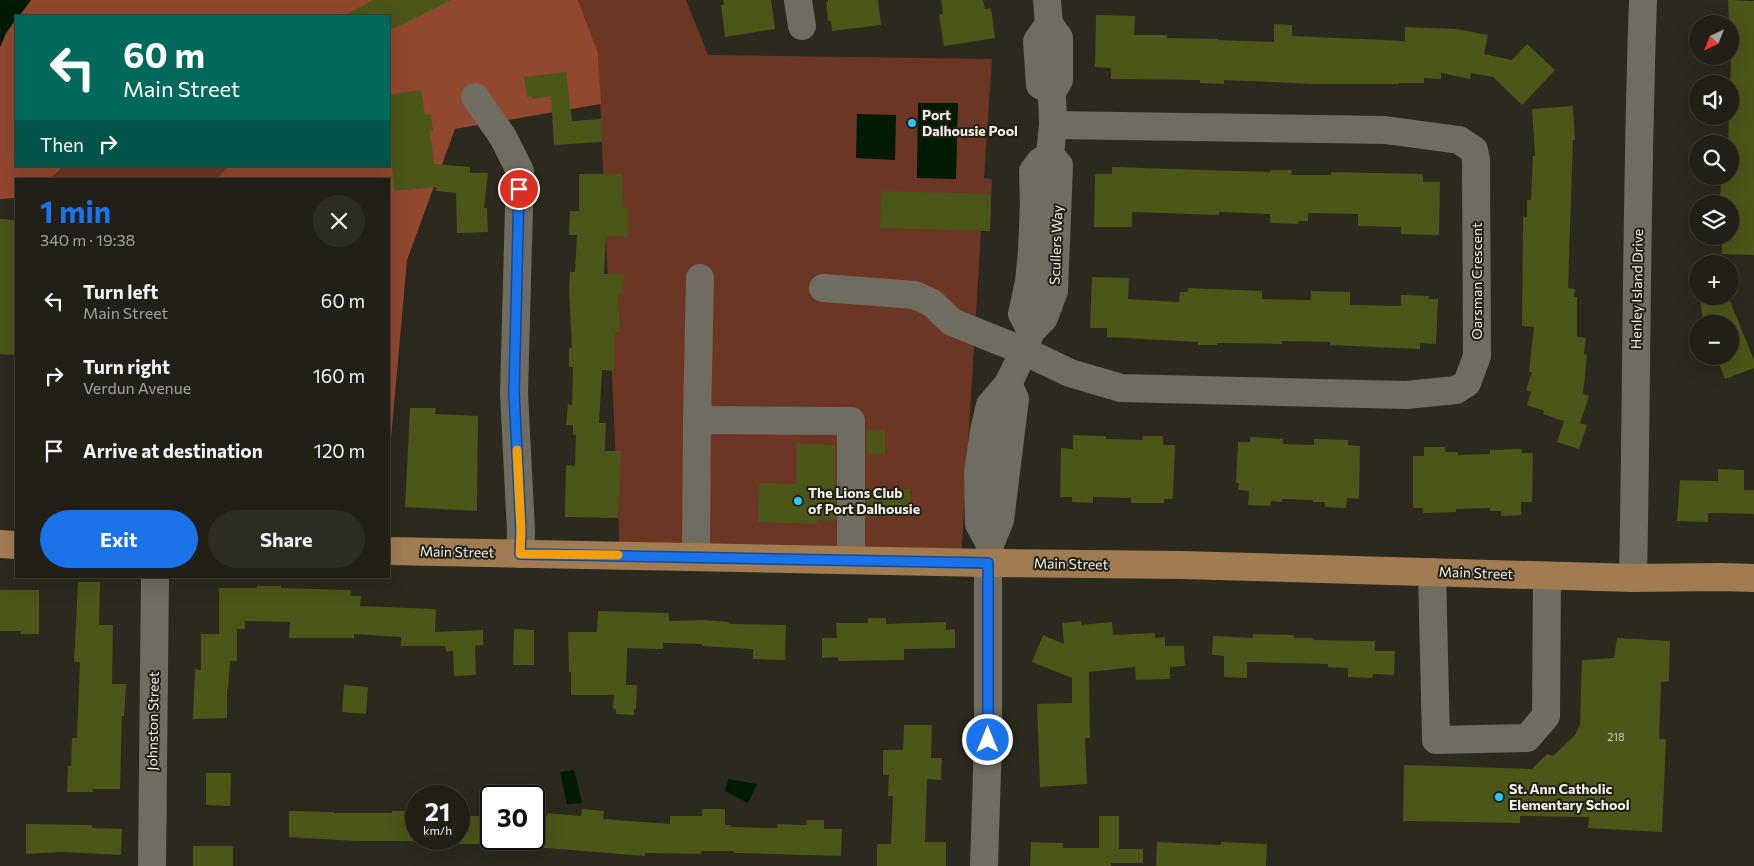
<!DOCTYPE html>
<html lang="en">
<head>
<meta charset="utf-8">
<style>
	body { margin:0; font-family:Commissioner,sans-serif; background:#2d2c23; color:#f1f3f6; height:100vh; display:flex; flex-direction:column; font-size:19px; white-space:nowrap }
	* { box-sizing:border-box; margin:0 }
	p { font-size:16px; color:#a2a2a1 }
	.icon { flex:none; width:28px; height:28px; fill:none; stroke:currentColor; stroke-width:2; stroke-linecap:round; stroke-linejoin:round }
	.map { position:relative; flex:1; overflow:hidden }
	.side { position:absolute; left:15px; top:178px; width:375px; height:400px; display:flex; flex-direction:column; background:#211f16; border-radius:0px; box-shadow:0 5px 20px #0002,0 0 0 1px #3e3d35 }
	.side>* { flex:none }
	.hud { position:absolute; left:15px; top:15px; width:375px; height:152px; border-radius:0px; box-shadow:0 5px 20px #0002,0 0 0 1px #3e3d35; background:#00695c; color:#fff; overflow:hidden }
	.needle { width:32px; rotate:223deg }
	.controls { position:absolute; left:1689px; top:15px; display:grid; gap:10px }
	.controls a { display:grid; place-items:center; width:50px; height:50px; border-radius:50%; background:#211f16; box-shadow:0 5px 20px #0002,0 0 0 1px #3e3d35; font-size:25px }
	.speed { position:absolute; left:405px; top:785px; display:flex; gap:10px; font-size:25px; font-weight:700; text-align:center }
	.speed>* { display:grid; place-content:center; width:65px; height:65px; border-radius:50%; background:#211f16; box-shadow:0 5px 20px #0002,0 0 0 1px #3e3d35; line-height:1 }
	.speed small { font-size:12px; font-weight:400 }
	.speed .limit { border:2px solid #111; border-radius:8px; background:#fff; color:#111 }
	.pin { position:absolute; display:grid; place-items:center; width:42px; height:42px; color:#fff; margin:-21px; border:2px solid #fff; border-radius:50%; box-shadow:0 1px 5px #0007 }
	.me { position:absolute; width:55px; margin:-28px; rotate:0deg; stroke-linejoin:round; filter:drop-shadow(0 0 4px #0008) }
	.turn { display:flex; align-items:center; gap:18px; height:105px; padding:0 25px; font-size:22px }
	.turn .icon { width:65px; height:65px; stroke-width:2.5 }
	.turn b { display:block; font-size:35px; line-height:42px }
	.then { display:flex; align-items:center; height:48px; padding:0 25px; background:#0003; gap:10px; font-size:19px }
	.round { display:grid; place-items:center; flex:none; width:52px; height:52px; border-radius:26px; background:#2d2c23 }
	.overview { display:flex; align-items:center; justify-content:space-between; height:85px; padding:0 25px }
	h1 { font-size:30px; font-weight:700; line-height:38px; color:#1a73e8 }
	.button { display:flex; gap:10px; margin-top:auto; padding:10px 25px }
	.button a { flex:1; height:58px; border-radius:30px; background:#1a73e8; color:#fff; font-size:20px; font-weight:700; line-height:58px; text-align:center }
	.button a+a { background:#2d2c23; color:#f1f3f6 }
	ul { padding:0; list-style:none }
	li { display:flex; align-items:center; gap:15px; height:75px; padding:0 25px }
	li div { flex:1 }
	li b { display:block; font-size:19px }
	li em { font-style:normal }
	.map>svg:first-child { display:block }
	.green { fill:#6c3624 }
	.forest { fill:#92472f }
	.water { fill:#001b02 }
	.building { fill:#4b5619 }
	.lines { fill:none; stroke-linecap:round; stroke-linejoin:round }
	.minor { stroke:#706c60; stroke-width:28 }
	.major { stroke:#a17c53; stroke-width:28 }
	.route-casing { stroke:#114b97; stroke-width:12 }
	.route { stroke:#1a73e8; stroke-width:9 }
	.slow { stroke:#f59e0b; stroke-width:9 }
	.poi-dot { fill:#25c9fe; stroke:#221f14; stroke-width:2 }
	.labels { text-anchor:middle; stroke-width:4; stroke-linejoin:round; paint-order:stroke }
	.number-label { font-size:11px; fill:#c9cab6 }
	.poi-label { font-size:14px; font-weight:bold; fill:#f3f1ea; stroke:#221f14; text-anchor:start }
	.street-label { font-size:14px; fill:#f3f1ea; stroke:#221f14 }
</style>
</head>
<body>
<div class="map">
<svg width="1754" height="866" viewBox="0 0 1754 866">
	<rect width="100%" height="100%" fill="#2c291e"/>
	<g class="green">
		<path d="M578,0h108l22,55 284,4 -8,119 8,1 -2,52h-9l-20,331 -341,-4 -22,-505z"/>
		<path d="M25,166h294l1,13h-296z"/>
	</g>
	<g class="forest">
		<path d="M31,0h547l20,53 3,51 -146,25 -48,131 -17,190 -1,1v-272h-173l13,-13h160v-150h-370z"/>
		<path d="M16,19v147h46c-11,18 -27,13 -46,13v19l-16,1v-152l6,-14z"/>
	</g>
	<g class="water">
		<path d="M0,0h31l-12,16h-3v3l-10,14 -6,14z"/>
		<path d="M918,103h40l-2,76 -39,-1z"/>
		<path d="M857,114l39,1 -1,45 -39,-2z"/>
		<path d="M574,770l8,33 -15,1 -7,-32z"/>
		<path d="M728,779l29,5 -9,19 -23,-12z"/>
	</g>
	<g class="building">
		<path d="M373,0h78l-62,31v-15h-46z"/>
		<path d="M723,0h48l4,29 -50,8 -4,-32h3z"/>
		<path d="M828,0h50l3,25 -49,6 -1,-10h-3l-2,-20 2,1z"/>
		<path d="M941,0h42l2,9 6,-1 4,30 -51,8 -5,-31 4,-1z"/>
		<path d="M1728,0l26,1v254l-32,-1v-18h8v-32h-10l1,-24h9v-36h-2l4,-118 -3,-2z"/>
		<path d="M1096,15l39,1 -1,19h33v3l51,1v1l56,2v-18l18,1v11l113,5v-14l51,2 32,6 -4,19 28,6 15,-16 28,26 -33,35 -29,-28 -22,-4 -1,6 -29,-6v6l-17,-1v5h-25v1h-83l-92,-4v4l-24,-1v-3l-89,-1v-11l-16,-1z"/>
		<path d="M566,72l6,49 29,-2 1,23 -48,3 -3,-49 -19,3v-3l-5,1 -3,-20z"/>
		<path d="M421,90l4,25 6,-1 2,16 -3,1 4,33 36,3v6h18l-4,35h3l1,24 -31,1 -1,-40 -20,-2v-4l-42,4 -3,-35h-2v-61z"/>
		<path d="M1573,106l2,34h-2l-5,148 7,1 -1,8h3v40l9,1 -2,16 3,1 -4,39 6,2 -9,27 7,2 -8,24 -22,-7 7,-21 -21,-7 1,-3 -17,-6 4,-13 -5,-2 6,-18h-3l5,-45 -12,-1 1,-109h4v-17h4l2,-44h2l-3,-47z"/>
		<path d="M1112,167l158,5 1,-2h21l-1,5h40v-3l92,2v8h17l-1,53 -38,-1v-7l-43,-1v-12l-50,-1v8h-9l-1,3 -28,-1v-9l-51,-2v3l-87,-3v15h-38l1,-53h17z"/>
		<path d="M579,174h43l1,34h5v29l-22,-1 -2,38h20l-1,20h-5l2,38h-5l-1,39 -12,-1 -3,53h7l-1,28h16l-3,67 -53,-1 1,-52 9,1 1,-31h-3v-10h-7l2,-21 4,1 1,-35v-3h-4v-19h3l-3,-58 1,-18h5l2,-37h-8l1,-24h9z"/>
		<path d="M881,191l110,3 -1,37 -110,-3z"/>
		<path d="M0,219l16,1v135l-16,-1z"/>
		<path d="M1092,277l37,1 -1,21 51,3 1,-10h8v-4l74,3v8l49,1v-9l39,1v13l51,1v-11l28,1v3h9l-2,45 -16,-1v6l-90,-4v-3l-48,-1v3l-65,-1v2h-19v-3l-91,-5v-9h-17z"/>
		<path d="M1700,296h28l26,64v8l-29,11 -9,-23h14v-35l-27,3z"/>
		<path d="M410,408h26l-1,6 43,2 -1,95 -72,-4z"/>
		<rect x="867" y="430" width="18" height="24"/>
		<path d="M1073,435l33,1v3l37,1v-4h20v9h12l-2,54h-9v4h-33v-5l-38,-1v6l-21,-1v-5h-12l1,-49 12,1z"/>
		<path d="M1250,437l33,2v5l31,1v-6l34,1v5l12,1 -1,53 -12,-1 -1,10 -21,-1v-5h-12v-2l-31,-1v3l-11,-1v5l-23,-1 1,-14 -11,-1 1,-7h-3l2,-41h12z"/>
		<path d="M797,443l38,2v76l-18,-1v4l-59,-2 1,-39 37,1z"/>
		<path d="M1424,447h21v5h13v3l32,-1v-4l32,-1v4h11l-1,49h-11v13l-20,1v-5h-11v-3l-34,1v3l-33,1v-5h-10v-52h11z"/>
		<path d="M1718,469l26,1v20h10v24l-46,-1v9l-31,-1 3,-41 38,1z"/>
		<path d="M910,489l1,27 -44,1v-27z"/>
		<path d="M78,582h22l-1,43h14l-1,59h14l-2,32h-2l-2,73h-27v3h-26l1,-26h3l1,-28h5l3,-76h-6z"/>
		<path d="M257,586h24v2l70,2v6h10l-1,10 76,3 -1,23 48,-2v15l-8,1 1,29 -22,1 -1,-25 -7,1 -1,-6h-44v-9l-47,-3v4h-65l1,-16 -45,-1v8h-8v32h-7l-2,28h-1v29l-34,1 2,-50 6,1v-36h18v-46h38z"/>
		<path d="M0,590h39v44h-18v-3h-21z"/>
		<path d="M598,611l71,2v8l35,-1 25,2v2l57,1 -1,35 -32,-1v-10l-51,-3v-2l-39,-1v6l-36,-1 -1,37h11l-1,24h-2v6l-18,-1v-5h-3l1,-14h-43v-23h-2l-1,-40h29z"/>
		<path d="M868,618h18v6l60,-2v8l9,-1v19l-51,1v11l-66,1v-4l-16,1v-20h15l-1,-15h32z"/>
		<path d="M1081,621v4l31,-3 1,13 42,-2v5l10,-1v9h19l1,20 -15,1v12l-34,1 -1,-13 -46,5 1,66h-5l2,46 -47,3 -3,-83 35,-1v-25l-40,-16 11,-27 21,9 -2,-21z"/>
		<path d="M514,629l20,1v35h-21z"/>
		<path d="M1253,634l41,1v3h19v2l62,1v10h20l-1,24 -21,-1 -1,4 -24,-1v-9l-20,-1v-3l-81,-2v16l-23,-1v-21l-12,-1 1,-19 40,2z"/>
		<path d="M1617,638l53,3 -1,40 -8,1 -2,57h7l-4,93 -74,-4 1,-11 -69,-1v7l-117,-2 1,-56 128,4 15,-15 6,2 22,-21 5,-10 2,-65 32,-2z"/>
		<path d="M344,685l24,2 -2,27 -24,-2z"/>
		<path d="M904,725h28l-1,33h11l-1,22 -14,-1 -2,63h21v24h-69v-22h14l2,-48h-5l1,-21h-6v-25h20z"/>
		<path d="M206,773h25l-1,33 -24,-1z"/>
		<path d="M582,809l22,2 -1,8 67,5v-8h32v-7h23v16h6l-1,2 47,1v-4l30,1v-5h17v9h18l-1,27 -107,-3v-2h-33v3l-56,-1v3l-111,-9v-32l13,1v-3l34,3z"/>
		<path d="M289,811l45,1v1h58v-2h24v30h-61l-66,-4z"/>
		<rect x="459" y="816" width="24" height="28"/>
		<path d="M1099,816h20v33h24v14h-32v3h-81l1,-24 32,1v5h36z"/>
		<path d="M26,824l66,1v3l30,1 -1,26 -60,-3 -35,2z"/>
		<path d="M1157,842l64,3v-3l46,2 -1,22h-110z"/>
		<rect x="193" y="846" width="40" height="20"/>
	</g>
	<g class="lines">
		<g class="minor">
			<path d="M798,0l4,26"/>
			<path d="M1049,24l-12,17 3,44 12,7"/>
			<path d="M475,97l28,40 17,34 -6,222 7,138 -1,23"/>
			<path d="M823,288l92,7 17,8 20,19 72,29 46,22 51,15 285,7 50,-5 11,-7 10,-27 -1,-196 -2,-10 -15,-10 -74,-10 -332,-5"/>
			<path d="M1031,331l-9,-17 7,-32 3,-31 2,-48 -1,-32 7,-9 10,-7 3,-30 -1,-33 7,-12v-42l-10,-14 -2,-24"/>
			<path d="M697,420l3,-142"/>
			<path d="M990,544l-11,-20 -1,-51 6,-42 6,-26 18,-21 16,-33 7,-20 13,-13 10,-27 5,-126 -9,-10"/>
			<path d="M696,557l1,-137 154,1v139"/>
			<path d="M1432,572l4,168 91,-2 19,-22 1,-140"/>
			<path d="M1633,578c4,-193 3,-385 10,-578"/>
			<path d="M152,866l3,-290"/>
			<path d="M984,866l4,-126v-177l2,-19 10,-24 15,-121 -7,-15"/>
		</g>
		<g class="major">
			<path d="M0,544l16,1"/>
			<path d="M389,551l599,12 193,2 452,13 87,-1 34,1"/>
		</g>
	</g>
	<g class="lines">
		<g class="route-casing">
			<path id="route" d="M519,189l-5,204 7,138 -1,23 468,9v177"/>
		</g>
		<use href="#route" class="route"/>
		<path class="slow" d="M517,450l4,81 -1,23 98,1"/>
	</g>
	<g class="poi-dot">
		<circle cx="912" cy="123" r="5"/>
		<circle cx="798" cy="501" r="5"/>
		<circle cx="1499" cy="797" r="5"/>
	</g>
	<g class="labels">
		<g class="number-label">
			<text x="1616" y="741">218</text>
		</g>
		<g class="poi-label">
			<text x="922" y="120">Port<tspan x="922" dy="16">Dalhousie Pool</tspan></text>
			<text x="808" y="498">The Lions Club<tspan x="808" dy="16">of Port Dalhousie</tspan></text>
			<text x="1509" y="794">St. Ann Catholic<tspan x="1509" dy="16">Elementary School</tspan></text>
		</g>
		<g class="street-label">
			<text transform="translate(1056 245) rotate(-88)" y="5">Scullers Way</text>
			<text transform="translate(1477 281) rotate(-90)" y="5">Oarsman Crescent</text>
			<text transform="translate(1637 289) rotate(-89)" y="5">Henley Island Drive</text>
			<text transform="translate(457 552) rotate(1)" y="5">Main Street</text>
			<text transform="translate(1071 564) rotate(1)" y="5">Main Street</text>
			<text transform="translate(1476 573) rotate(2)" y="5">Main Street</text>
			<text transform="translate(153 721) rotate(-89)" y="5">Johnston Street</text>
		</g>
	</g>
</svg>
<div class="controls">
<a><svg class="needle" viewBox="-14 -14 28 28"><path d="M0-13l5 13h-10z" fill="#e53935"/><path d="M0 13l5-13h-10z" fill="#a2a2a1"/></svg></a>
<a><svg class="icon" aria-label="sound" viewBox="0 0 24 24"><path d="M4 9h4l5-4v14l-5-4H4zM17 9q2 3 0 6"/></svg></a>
<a><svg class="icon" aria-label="search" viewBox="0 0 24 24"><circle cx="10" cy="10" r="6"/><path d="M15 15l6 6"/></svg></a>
<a><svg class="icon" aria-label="layers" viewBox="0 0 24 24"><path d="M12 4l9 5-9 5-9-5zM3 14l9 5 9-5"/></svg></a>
<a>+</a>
<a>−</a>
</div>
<div class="speed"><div>21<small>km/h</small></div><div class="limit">30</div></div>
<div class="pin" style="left:519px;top:189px;background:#d93025"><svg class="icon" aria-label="arrive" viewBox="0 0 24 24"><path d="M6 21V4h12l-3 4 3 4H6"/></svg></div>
<svg class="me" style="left:988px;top:740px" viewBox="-20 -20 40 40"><circle r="17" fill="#1a73e8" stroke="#fff" stroke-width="3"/><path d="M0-11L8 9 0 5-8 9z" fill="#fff"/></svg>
<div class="hud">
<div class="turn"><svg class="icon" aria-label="left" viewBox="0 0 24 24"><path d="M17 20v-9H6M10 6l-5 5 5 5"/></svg><div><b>60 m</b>Main Street</div></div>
<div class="then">Then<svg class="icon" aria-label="right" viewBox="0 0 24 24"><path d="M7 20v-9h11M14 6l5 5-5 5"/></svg></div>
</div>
<section class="side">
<div class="overview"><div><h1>1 min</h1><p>340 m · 19:38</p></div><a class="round"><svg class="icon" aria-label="close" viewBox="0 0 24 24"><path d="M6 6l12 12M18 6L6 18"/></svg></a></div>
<ul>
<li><svg class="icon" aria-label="left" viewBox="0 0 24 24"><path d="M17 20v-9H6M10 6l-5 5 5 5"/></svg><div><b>Turn left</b><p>Main Street</p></div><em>60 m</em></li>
<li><svg class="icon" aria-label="right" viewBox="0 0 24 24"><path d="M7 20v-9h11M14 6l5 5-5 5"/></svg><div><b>Turn right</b><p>Verdun Avenue</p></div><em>160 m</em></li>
<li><svg class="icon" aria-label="arrive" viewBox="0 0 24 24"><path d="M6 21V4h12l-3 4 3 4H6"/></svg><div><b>Arrive at destination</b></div><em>120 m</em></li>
</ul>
<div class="button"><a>Exit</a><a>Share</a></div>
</section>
</div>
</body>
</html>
